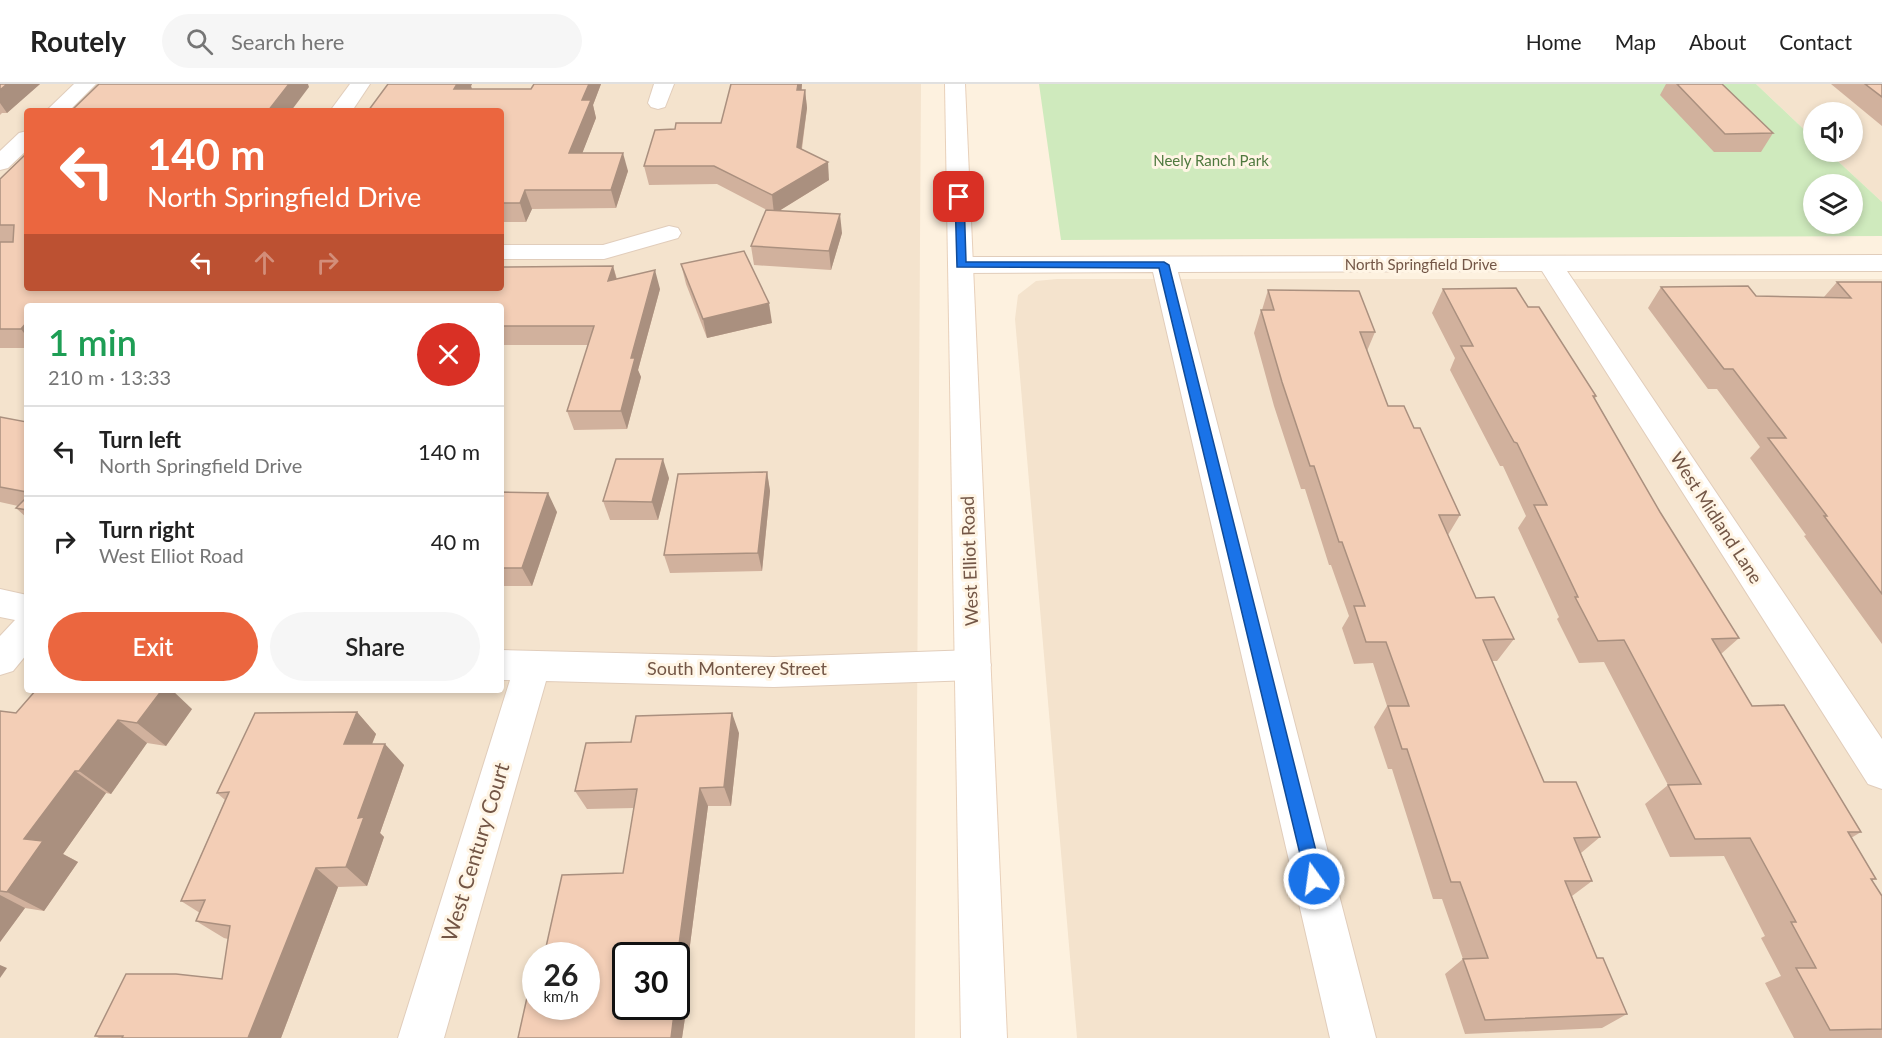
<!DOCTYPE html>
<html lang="en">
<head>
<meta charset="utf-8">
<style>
	body { margin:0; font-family:Lato,sans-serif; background:#f6f6f6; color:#222; height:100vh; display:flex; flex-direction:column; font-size:22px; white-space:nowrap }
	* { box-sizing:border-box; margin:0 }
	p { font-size:20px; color:#767676 }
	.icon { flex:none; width:33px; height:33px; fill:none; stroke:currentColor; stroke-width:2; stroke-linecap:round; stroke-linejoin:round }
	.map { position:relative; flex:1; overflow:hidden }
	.details { position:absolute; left:24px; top:219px; width:480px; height:390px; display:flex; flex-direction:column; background:#fff; border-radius:6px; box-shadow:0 3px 9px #0003 }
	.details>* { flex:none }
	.hud { position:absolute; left:24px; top:24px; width:480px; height:183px; border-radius:6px; box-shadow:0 3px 9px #0003; background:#eb663f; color:#fff; overflow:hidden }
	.fabs { position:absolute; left:1803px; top:18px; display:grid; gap:12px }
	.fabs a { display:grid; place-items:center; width:60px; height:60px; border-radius:50%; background:#fff; box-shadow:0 3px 9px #0003; font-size:30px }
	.speed { position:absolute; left:522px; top:858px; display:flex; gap:12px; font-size:30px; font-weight:700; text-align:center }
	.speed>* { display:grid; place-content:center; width:78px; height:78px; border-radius:50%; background:#fff; box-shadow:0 3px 9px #0003; line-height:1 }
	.speed small { font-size:15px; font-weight:400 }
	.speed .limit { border:3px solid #111; border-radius:9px; background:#fff; color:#111 }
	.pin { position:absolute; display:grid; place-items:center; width:51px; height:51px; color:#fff; margin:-26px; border-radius:12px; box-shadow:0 3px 9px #0006 }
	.me { position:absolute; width:66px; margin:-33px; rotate:346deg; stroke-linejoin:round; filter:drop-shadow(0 0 4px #0008) }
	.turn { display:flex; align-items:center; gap:21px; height:126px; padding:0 24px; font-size:27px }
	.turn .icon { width:78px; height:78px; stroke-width:2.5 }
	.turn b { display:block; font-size:42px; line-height:51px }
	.lanes { display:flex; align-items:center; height:57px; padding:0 24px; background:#0003; justify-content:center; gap:30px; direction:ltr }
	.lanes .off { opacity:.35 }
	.round { display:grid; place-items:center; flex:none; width:63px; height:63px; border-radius:32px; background:#f6f6f6 }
	.headline { display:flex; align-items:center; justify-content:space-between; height:102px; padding:0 24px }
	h1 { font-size:36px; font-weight:600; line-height:45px; color:#1e9e55 }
	.action { display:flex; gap:12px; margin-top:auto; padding:12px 24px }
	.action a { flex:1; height:69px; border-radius:36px; background:#eb663f; color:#fff; font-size:24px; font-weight:600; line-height:69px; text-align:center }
	.action a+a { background:#f6f6f6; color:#222 }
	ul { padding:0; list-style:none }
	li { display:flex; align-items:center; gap:18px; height:90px; padding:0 24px; border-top:2px solid #e0e0e0 }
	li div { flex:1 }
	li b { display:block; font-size:22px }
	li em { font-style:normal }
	header { display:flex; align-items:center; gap:36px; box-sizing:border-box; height:84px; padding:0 30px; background:#fff; border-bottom:2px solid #e0e0e0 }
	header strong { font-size:28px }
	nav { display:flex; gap:33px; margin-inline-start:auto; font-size:21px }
	.search { width:420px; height:54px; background:#f6f6f6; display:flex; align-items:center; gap:15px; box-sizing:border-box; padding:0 21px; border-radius:33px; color:#767676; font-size:22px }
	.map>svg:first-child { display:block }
	.residential { fill:#f4e3cd; fill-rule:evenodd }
	.green { fill:#cfeabd; fill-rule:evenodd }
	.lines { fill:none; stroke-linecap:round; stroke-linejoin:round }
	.minor-casing { stroke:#e1cdbb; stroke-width:2 }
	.secondary-casing { stroke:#e8d0ba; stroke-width:2 }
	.minor { fill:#fff; fill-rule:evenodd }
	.secondary { fill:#fff; fill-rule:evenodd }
	.wall { fill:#d1b19d }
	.shaded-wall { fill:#aa907f }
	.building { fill:#f3ceb6; stroke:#aa907f; stroke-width:1.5 }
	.route { fill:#1a73e8; stroke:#114b97; stroke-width:1.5 }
	.labels { text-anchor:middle; stroke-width:6; stroke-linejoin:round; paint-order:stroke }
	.far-park-label { font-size:15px; fill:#4f793e; stroke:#fff5e5 }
	.far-street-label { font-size:15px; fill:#735646; stroke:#fff5e5 }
	.street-label { font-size:18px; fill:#735646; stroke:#fff5e5 }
	.near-street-label { font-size:21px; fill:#735646; stroke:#fff5e5 }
</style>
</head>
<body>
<header>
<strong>Routely</strong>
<div class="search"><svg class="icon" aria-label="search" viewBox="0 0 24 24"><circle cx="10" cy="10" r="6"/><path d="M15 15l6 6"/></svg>Search here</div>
<nav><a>Home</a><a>Map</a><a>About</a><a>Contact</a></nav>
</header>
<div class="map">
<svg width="1882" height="954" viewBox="0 0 1882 954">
	<rect width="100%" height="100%" fill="#fdf1df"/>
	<g class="residential">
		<path d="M0,0h921l-6,954h-915zM27,27h474v177h-474zM27,222h474v384h-474zM536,872h50v50h-50zM626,872h50v50h-50z"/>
		<path d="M1756,0h126v118l-54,-50h24v-40h-38l-1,26z"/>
		<path d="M1057,195h825v759h-805l-62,-719 3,-24 18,-14z"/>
	</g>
	<path class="green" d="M1039,0h717l57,54 1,14h14l54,50v34l-821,4zM1814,100h38v40h-38z"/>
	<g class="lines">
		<g class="minor-casing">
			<g id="minor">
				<path d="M74,0h22l-27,27h-23z"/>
				<path d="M350,0h20l-18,27h-22z"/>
				<path d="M654,0h20l-9,23 -7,2 -7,-2 -3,-4z"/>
				<path d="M27,47v19l-19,18 -8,2v-19l19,-18z"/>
				<path d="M669,142l9,2 3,5 -3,5 -74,21h-103v-14h102z"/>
				<path d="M1882,171v16h-315l315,468v50l-14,-5 -326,-513 -364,1 198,766h-46l-177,-766 -192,1 -9,-3 -4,-5 4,-5 9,-3z"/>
				<path d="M0,505l27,6v59l-14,17 -13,4v-39l15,-16 -15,-3z"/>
				<path d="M501,566l273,7 199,-7 13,4 5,11 -5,11 -13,4 -199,7 -228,-6 -102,357h-46l112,-358h-9z"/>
			</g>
		</g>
		<g class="secondary-casing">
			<path id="secondary" d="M945,0h20l42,954h-46z"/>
		</g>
		<use href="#minor" class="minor"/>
		<use href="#secondary" class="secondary"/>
	</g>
	<g class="wall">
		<path d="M0,0h40l-33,29h-5l-2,2z"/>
		<path d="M388,0h84l-1,2 1,3h59l3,-5h67l-8,21 3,13 -14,35 46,18 -12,37 -84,1 -6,13h-25v-111z"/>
		<path d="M731,0h71v6h3l2,18 -5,41 27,31 -50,31 63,22 -11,37 -77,-5 -3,-19 16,-36 -50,-26 -68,1 -5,-19 31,-37 46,-6z"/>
		<path d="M1666,0h56l51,49 -12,19h-47l-54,-57z"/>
		<path d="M1831,0h51v42z"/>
		<path d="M27,69v135l586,-22 4,13 43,10 -22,81 3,7 -14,52 -53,1 -7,-19 21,-66h-87v-39h-474v42h-27v-169z"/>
		<path d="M681,180l91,59 -65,15 -21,-54z"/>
		<path d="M1837,198h45v362l-78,-108 2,-1 -56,-77 10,-11 -43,-58h-9l-60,-81 13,-21 95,9 68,1z"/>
		<path d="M1443,205l85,18 68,89 -1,3 65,113 79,126 -18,16 31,52 109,126 -10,6 25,41 -4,1 10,16v142h-88l-29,-55 16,-7 -20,-38 4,-2 -41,-80 -54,1 -25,-53 23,-19 -64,-123 -25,1 -22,-44 2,-2 -41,-89 8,-12 -23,-50h-3l-50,-96 5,-12 -23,-45z"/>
		<path d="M1268,206l107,42 -8,19 21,55 26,22 46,87 -12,20 28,63 38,41 -17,22h-5l52,121 56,55 -19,16 11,28 -20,15 25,62 30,56 -25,14 -137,6 -20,-60 18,-15 -21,-60h-9l-41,-130h-4l-14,-42 13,-21 -14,-43 -19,1 -12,-36 7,-12 -18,-51h-2l-24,-76h-4l-27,-83 -20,-73 7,-23h1z"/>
		<path d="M0,333l27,5v96l-11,-10 2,-2 -18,-4z"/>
		<path d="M767,388l3,19 -8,80 -92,2 -6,-18z"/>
		<path d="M669,394l-11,42h-48l-7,-19z"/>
		<path d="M501,408l56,20 -25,74h-31z"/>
		<path d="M192,625l-26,37 -19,-3 -36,51 -5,-1 -43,61 15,8 -34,49 -19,-3 -25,34v-231l16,2z"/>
		<path d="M357,628l19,22 -4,10 32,21 -24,68 4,4 -17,49 -29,1 -57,151h-182l-4,-2 127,-57 6,-40 -4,-1 -28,-17 4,-8 -19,-12 44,-101 -8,-7z"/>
		<path d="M739,649l-8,73h-23l-25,193 4,5 -5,34h-164l18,-32 87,-133 11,-65 -47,1 -12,-18 56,-49z"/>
	</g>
	<g class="shaded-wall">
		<path d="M7,0h33l-33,29 -7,-10v-13z"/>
		<path d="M289,0h19l1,3 -18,24h-23z"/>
		<path d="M457,0h15l-1,2 1,4 -18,-1z"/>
		<path d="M589,0h12l-8,21 3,13 -21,54 -6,-19 13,-53z"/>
		<path d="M798,0h4l-3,24 -2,-18z"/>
		<path d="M805,6l2,18 -8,58 -2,-19z"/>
		<path d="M623,69l5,18 -12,37 -5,-18z"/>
		<path d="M828,78l1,18 -55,34 -2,-19z"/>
		<path d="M525,106l7,19 -6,13 -6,-19z"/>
		<path d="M840,130l2,19 -11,37 -2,-19z"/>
		<path d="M613,182l5,19 -10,-4z"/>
		<path d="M655,186l5,19 -22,81 3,7 -14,52 -6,-18 10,-53z"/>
		<path d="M769,219l3,20 -65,15 -4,-19z"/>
		<path d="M27,238v15l-6,-8z"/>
		<path d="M663,375l6,19 -11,42 -6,-18z"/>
		<path d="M767,388l3,19 -8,80 -4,-18z"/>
		<path d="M548,409l9,19 -25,74 -10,-18z"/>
		<path d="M162,606h10l20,19 -26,37 -29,-23z"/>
		<path d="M357,628l19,22 -13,32 -19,-22z"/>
		<path d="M732,629l7,20 -8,73 -7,-19z"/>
		<path d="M118,636l29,23 -36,51 -32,-23z"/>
		<path d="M385,660l19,21 -24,68 4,4 -17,49 -21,-19 12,-49z"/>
		<path d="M75,687l31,22 -43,61 15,8 -34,49 -37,-19 17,-53z"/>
		<path d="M700,704l8,18 -25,193 4,5 -5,34h-11l4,-32h1v-39z"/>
		<path d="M316,784l22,19 -57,151h-33z"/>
		<path d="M0,811l25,13 -25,34z"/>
		<path d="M0,881l7,3 -7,10z"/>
	</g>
	<g class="building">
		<path d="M0,0h7l-7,6z"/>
		<path d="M99,0h190l-21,27h-197z"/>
		<path d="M388,0h69l-3,5h77l3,-5h55l-7,16h9l-22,53h54l-12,37h-86l-5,13h-19v-92h-133z"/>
		<path d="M731,0h67l-1,6h8l-8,57 31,15 -56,33 -58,-29h-70l11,-36 20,-1 1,-6h45z"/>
		<path d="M1677,0h45l51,49 -48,1z"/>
		<path d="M1865,0h17v13z"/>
		<path d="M27,69v135h474v-21l112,-1 -5,15 47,-11 -24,88h4l-14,53h-54l27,-85h-93v-20h-474v16l-6,7h-21v-87h13l1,-17h-14v-46z"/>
		<path d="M766,126l74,4 -11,37 -78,-5z"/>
		<path d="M744,167l25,52 -66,16 -22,-55z"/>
		<path d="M1837,198h45v312l-58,-78h3l-59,-78h18l-53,-69h-9l-63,-82 87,-1 8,10 95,2z"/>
		<path d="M1516,204l12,19h11l57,89h-3l67,116 79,126 -27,1 40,67 32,-1 77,127h-13l28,47h-5l11,17v133l-52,1 -34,-62h20l-25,-46h5l-46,-84 -55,1 -27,-54 33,-1 -77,-144 -26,1 -23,-44h3l-44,-92h13l-30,-62 -3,-1 -53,-96h12l-30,-57z"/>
		<path d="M1268,206l91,1 16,41h-15l28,74h16l10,22h6l40,87h-21l37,83 18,-1 20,42 -31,1 61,142h32l24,55 -26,1 18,43h-27l32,77h6l24,56 -142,6 -22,-61 25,-1 -28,-76h-9l-44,-133h-5l-14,-43h21l-23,-64h-20l-12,-36h11l-23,-64h-3l-25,-76h-4l-28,-84 -21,-72h13z"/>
		<path d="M0,333l27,5v70l-27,-5z"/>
		<path d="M616,375h47l-11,43 -49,-1z"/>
		<path d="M767,388l-9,81 -94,2 14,-81z"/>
		<path d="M501,408l47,1 -26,75h-21z"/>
		<path d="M27,413v13l-11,-2z"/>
		<path d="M36,606h126l-25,33 -19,-3 -39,51h-4l-51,68 19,2 -36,51 -7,-1v-180l16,2z"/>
		<path d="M357,628l-13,32h41l-27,74 6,-1 -18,50 -30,1 -68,170h-126l1,-2h-28l31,-62h50l46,5 8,-53 -34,-5 9,-21 -24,1 48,-109 -12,1 38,-80z"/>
		<path d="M732,629l-8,74 -24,1 -24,179v-11h-50v50h49l-4,32h-153l10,-45h8v13h50v-50h-42l18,-81 61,-2 14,-84 -62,2 11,-48 45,-1 5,-26z"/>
	</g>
	<path class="route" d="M955,111l9,2 2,65h198l5,3 154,614 -3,6 -6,2 -6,-2 -2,-6 -147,-611 -202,-1z"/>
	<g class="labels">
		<g class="far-park-label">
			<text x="1211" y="82">Neely Ranch Park</text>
		</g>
		<g class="far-street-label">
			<text x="1421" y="186">North Springfield Drive</text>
		</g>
		<g class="street-label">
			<text transform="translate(1716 434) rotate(57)" y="6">West Midland Lane</text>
			<text transform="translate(970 477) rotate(-92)" y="6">West Elliot Road</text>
			<text x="737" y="591">South Monterey Street</text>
		</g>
		<g class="near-street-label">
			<text transform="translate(476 768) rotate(-73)" y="7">West Century Court</text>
		</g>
	</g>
</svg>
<div class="fabs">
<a><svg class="icon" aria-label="sound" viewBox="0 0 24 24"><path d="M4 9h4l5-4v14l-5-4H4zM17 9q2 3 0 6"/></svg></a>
<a><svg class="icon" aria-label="layers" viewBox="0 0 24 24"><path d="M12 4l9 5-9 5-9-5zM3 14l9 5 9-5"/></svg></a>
</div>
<div class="speed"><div>26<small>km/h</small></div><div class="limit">30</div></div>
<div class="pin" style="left:959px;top:113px;background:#d93025"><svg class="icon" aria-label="arrive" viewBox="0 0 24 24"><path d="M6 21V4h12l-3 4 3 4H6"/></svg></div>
<svg class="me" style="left:1314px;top:795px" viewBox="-20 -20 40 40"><circle r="17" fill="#1a73e8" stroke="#fff" stroke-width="3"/><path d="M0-11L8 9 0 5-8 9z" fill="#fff"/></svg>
<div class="hud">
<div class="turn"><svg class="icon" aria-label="left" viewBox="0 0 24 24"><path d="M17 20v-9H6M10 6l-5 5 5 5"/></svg><div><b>140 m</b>North Springfield Drive</div></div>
<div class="lanes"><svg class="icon" aria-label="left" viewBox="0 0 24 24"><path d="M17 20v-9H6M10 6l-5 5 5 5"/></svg><svg class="icon off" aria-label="ahead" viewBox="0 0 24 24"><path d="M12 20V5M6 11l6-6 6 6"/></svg><svg class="icon off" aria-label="right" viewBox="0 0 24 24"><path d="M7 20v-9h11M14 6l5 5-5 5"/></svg></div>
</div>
<section class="details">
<div class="headline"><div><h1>1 min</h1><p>210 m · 13:33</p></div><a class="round" style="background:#d93025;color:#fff"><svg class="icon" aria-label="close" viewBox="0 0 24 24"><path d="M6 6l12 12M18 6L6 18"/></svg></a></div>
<ul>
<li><svg class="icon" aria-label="left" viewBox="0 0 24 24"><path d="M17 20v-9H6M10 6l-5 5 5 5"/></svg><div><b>Turn left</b><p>North Springfield Drive</p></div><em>140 m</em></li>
<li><svg class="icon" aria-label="right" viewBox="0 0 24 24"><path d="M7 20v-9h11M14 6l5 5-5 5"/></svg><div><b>Turn right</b><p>West Elliot Road</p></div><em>40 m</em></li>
</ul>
<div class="action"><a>Exit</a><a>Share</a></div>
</section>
</div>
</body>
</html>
